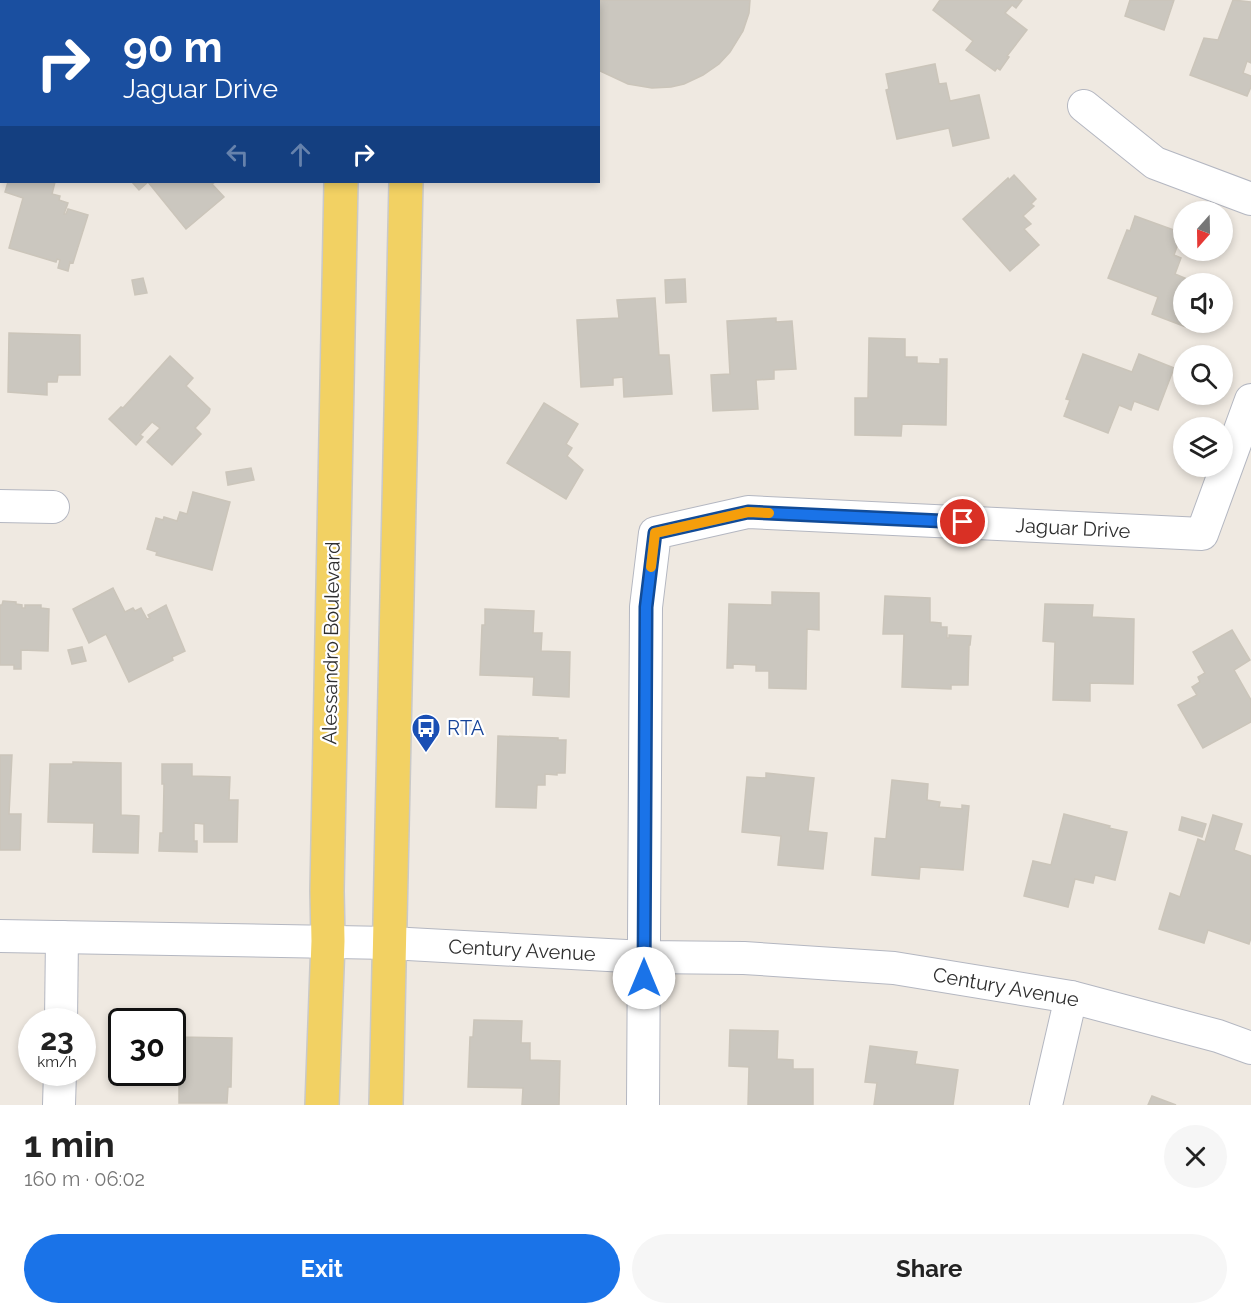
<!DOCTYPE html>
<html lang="en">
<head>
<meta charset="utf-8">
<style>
	body { margin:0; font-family:Raleway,sans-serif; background:#f6f6f6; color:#222; height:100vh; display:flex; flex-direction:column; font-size:22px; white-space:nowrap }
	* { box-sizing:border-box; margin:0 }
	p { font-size:20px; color:#767676 }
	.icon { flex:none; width:33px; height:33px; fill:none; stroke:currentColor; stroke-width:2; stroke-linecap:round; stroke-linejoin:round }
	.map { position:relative; height:1105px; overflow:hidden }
	.drawer { display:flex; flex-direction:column; background:#fff; flex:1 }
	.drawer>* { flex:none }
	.top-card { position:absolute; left:0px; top:0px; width:600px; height:183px; box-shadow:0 3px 9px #0003; background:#1a4fa0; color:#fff; overflow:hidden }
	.needle { width:39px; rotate:200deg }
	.buttons { position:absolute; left:1173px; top:201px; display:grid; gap:12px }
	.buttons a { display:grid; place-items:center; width:60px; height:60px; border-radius:50%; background:#fff; box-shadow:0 3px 9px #0003; font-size:30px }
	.speed { position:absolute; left:18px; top:1008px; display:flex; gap:12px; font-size:30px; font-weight:700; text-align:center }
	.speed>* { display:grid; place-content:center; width:78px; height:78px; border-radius:50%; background:#fff; box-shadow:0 3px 9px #0003; line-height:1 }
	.speed small { font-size:15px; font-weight:400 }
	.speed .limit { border:3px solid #111; border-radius:9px; background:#fff; color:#111 }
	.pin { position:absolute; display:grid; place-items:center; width:51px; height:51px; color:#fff; margin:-26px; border:3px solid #fff; border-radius:50%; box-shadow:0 2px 6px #0007 }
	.me { position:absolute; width:66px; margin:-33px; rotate:0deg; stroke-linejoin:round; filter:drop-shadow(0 0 4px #0008) }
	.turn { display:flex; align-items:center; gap:21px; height:126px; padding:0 24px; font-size:27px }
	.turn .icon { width:78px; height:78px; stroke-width:2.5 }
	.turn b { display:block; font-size:42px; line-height:51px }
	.lanes { display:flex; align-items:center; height:57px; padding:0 24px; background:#0003; justify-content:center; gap:30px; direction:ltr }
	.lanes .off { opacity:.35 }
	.round { display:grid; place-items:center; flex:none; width:63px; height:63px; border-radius:32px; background:#f6f6f6 }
	.headline { display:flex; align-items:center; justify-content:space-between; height:102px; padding:0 24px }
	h1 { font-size:36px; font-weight:700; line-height:45px }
	.primary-button { display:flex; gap:12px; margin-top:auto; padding:12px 24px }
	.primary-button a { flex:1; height:69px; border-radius:36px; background:#1a73e8; color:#fff; font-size:24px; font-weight:700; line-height:69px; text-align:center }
	.primary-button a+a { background:#f6f6f6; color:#222 }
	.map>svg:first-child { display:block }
	.building { fill:#cbc7bf; stroke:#cbc5ba; stroke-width:1.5 }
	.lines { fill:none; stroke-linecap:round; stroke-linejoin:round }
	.minor-casing { stroke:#b4b7c1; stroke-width:34 }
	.primary-casing { stroke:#c9c9c9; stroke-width:36 }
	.minor { stroke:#fff; stroke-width:32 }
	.primary { stroke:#f2d163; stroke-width:33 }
	.route-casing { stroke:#114b97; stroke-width:15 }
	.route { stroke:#1a73e8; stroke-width:10 }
	.slow { stroke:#f59e0b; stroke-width:10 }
	.labels { text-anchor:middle; stroke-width:4.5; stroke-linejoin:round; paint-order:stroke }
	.street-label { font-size:20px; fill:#2e2e2e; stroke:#fff }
	.transit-label { font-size:20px; fill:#164399; stroke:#fff; text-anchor:start }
</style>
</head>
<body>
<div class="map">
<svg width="1251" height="1105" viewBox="0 0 1251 1105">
	<rect width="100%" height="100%" fill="#efe9e1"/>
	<g class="building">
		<path d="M174,0h77l-81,2z"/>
		<path d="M560,0h190l-1,13 -6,18 -13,21 -11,12 -16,11 -19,9 -13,3 -19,1 -24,-4 -30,-14v-68z"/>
		<path d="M940,0h82l-6,8 -4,-3 -7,8 22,17 -20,26 2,1 -9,13 -3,-2 -2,3 -29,-21 7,-9 -40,-31z"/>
		<path d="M1130,0h44l-10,30 -39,-14z"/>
		<path d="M1233,0l18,2v61l-4,-2 -4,12 8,3v11l-4,9 -57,-21 14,-37 14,2z"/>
		<path d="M935,64l4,20 7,-1 4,18 29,-6 10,43 -36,8 -4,-18 -52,11 -11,-49 3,-1 -3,-15z"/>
		<path d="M1014,175l22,24 -5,5 3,2 -11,10 8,8 -7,5 15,16 -29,26 -47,-52 45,-41 1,2z"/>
		<path d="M8,182h47l-3,12 8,2 -1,4 9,3 -4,11h2l2,-5 20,6 -15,48 -3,-1 -2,9 -10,-3 2,-8 -3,-1 -1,3 -47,-14 14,-50 -18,-6z"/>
		<path d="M132,182h83l-3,2 12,13 -38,32 -38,-47 -9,8z"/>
		<path d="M1135,216l47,17 -8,22 7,3 -6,16 24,10h-15v38h4l-2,5 -34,-13 6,-17 -50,-19 19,-48 3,1z"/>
		<path d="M143,278l4,15 -12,2 -3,-15z"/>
		<path d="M685,279l1,23 -20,1 -1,-23z"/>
		<path d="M655,298l4,57h10l3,39 -48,3 -1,-20 -10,1v7l-32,2 -4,-67 42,-2 -2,-18z"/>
		<path d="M776,318v4l16,-1 4,48 -22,1v9l-18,1 2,29 -45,2 -2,-36 19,-1 -3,-53z"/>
		<path d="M9,333l71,2v40h-22l-1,7h-10v13l-39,-3z"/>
		<path d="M869,338l36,1v18h12v6l23,1v-5h7l-1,66 -44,-1 -1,12 -46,-1v-37h13z"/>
		<path d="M1083,354l49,18 7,-18 35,14 -16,42 -24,-9 -3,9 -12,-5 -11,28 -44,-17 6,-16 -4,-1z"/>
		<path d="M170,356l23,22 -7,8 24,23 -1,4 -14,15 6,6 -29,31 -25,-23 13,-14 -8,-6 -12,13 3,2 -7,8 -27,-26 12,-12 2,1z"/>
		<path d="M544,403l34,21 -12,20 6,4 -5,8 16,14 -17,29 -59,-36z"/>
		<path d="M251,468l3,12 -26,5 -2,-13z"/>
		<path d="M193,492l37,10 -18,68 -56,-15 1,-3 -10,-3 9,-31 7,2 1,-3 13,4 3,-9 7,2z"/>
		<path d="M113,588l12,24 8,-4 2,3 6,-3 6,11 3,-1 -2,-3 18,-10 19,46 -13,6 1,3 -44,22 -23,-48 -17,9 -16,-34z"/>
		<path d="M772,592l47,1v37l-12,-1 -1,60 -37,-1v-17h-13v-6l-23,-1v4h-6l2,-64 43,1z"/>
		<path d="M885,596l45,2v24l11,1v4h6v11h2v-3l22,1 -1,9h-1l-1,40h-17v4l-49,-2 2,-53h-21z"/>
		<path d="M3,601l13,1v2l6,1v3h3v-3h16v3l8,1 -1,42 -27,-1v19h-7v-4h-14v-60h2z"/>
		<path d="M1045,604l48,1 -1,12 42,2 -1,65 -43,-1v18l-37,-1 2,-58 -12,-1z"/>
		<path d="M485,609l49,2 -1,22h9l-1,18 29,1 -1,45 -36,-2 1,-18 -54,-2 2,-50h3z"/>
		<path d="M1232,630l18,30 -16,10 17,30v22l-48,26 -25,-43 19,-10 -5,-8 8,-5 -2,-5 7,-4 -12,-21z"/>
		<path d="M82,647l4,14 -14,3 -4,-14z"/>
		<path d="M498,736l60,2v2h8l-1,33h-8v2l-12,-1v11h-8l-1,23 -40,-1z"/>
		<path d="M0,755h12l-3,59h12l-1,36h-20z"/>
		<path d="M73,762l48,1v52l18,1 -1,37 -45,-1 1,-29 -46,-1 2,-58h23z"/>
		<path d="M162,764h30v12l38,1 -1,23h9l-1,42h-33v-18l-10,-1v18h3v11l-38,-1 1,-18h3l1,-49h-2z"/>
		<path d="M766,773l48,5 -6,53 19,2 -4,36 -45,-4 3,-29 -39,-4 5,-55 19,1z"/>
		<path d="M892,780l36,4 -1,16 13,2 -1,5 23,2v-4l7,1 -6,64 -43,-3 -1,12 -47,-4 3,-37 11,1z"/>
		<path d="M1064,814l46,12 -1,2 18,4 -12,48 -20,-5 -2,8 -18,-4 -7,28 -44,-11 9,-35 18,4z"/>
		<path d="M1213,815l29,9 -8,26 17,6v82l-2,6 -41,-14 -4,13 -45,-14 11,-36 10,4 18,-58 7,3z"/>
		<path d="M1182,817l24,7 -4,13 -23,-7z"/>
		<path d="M144,1017l36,1v19l52,1 -1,49h-3l-1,16h-48v-31h-7v-50h-28z"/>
		<path d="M474,1020l48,1 -1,22h9v17l30,1 -1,44h-37l1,-17 -55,-1 2,-50h3z"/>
		<path d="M730,1030l48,1 -1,28 16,1v9h20v36h-65l1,-38 -20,-1z"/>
		<path d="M870,1046l47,6 -2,12 43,6 -5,35h-79l3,-22 -12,-1z"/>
		<path d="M1152,1096l24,9h-28z"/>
	</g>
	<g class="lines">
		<g class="minor-casing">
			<g id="minor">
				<path d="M0,5l2,1"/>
				<path d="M1084,106l71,57 96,36"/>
				<path d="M0,506l53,1"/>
				<path d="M0,936l390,7 254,14 100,1 150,10 177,29 147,39 33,12"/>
				<path d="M61,1022l1,-85"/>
				<path d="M59,1105l1,-33"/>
				<path d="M643,1105l3,-498 9,-74 93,-21 454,22 49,-134"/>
				<path d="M1046,1105l25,-108"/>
			</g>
		</g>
		<g class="primary-casing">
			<g id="primary">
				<path d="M344,2v-2"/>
				<path d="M410,2v-2"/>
				<path d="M322,1105l6,-164 -1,-50 14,-709"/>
				<path d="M386,1105l20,-923"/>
			</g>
		</g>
		<use href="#minor" class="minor"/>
		<use href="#primary" class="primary"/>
	</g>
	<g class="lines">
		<g class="route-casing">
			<path id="route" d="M644,978l2,-371 9,-74 93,-21 215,10"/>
		</g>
		<use href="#route" class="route"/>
		<path class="slow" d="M651,567l4,-34 93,-21 21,1"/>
	</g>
	<defs>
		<g id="bus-pin" transform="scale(1.5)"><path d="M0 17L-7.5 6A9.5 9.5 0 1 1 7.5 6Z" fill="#1a4fb4" stroke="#fff"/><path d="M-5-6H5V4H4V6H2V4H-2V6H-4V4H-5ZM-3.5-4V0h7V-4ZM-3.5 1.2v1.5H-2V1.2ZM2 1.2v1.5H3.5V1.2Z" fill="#fff"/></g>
	</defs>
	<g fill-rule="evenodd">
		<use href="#bus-pin" x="426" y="728"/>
	</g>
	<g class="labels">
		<g class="street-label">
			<text transform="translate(1073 528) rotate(3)" y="7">Jaguar Drive</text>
			<text transform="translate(331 643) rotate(-89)" y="7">Alessandro Boulevard</text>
			<text transform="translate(522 950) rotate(3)" y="7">Century Avenue</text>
			<text transform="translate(1006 987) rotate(10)" y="7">Century Avenue</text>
		</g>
		<g class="transit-label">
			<text x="447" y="735">RTA</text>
		</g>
	</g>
</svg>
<div class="buttons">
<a><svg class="needle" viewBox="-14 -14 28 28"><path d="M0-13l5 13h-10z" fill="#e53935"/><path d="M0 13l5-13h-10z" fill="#767676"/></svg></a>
<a><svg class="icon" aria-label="sound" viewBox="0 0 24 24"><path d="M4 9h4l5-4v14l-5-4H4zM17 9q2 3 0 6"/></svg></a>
<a><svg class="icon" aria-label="search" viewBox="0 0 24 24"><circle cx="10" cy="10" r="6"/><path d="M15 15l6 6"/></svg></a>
<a><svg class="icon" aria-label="layers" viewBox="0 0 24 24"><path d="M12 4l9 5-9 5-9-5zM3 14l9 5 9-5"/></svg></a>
</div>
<div class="speed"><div>23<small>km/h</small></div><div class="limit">30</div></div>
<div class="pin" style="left:963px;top:522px;background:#d93025"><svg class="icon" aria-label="arrive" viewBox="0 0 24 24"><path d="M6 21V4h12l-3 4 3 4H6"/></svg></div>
<svg class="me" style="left:644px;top:978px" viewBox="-20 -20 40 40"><circle r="19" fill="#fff"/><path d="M0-13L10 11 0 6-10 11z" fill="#1a73e8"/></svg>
<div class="top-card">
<div class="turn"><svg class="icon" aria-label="right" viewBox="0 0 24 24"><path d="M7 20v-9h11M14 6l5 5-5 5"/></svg><div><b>90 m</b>Jaguar Drive</div></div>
<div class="lanes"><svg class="icon off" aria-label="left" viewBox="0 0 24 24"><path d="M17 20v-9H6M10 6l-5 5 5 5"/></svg><svg class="icon off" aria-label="ahead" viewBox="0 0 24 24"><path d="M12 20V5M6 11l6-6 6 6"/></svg><svg class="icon" aria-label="right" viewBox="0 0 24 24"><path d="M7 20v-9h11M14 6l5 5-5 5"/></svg></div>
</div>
</div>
<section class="drawer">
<div class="headline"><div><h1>1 min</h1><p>160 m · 06:02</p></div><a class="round"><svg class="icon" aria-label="close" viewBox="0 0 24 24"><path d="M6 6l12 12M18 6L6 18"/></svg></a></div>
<div class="primary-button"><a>Exit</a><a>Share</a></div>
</section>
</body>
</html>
